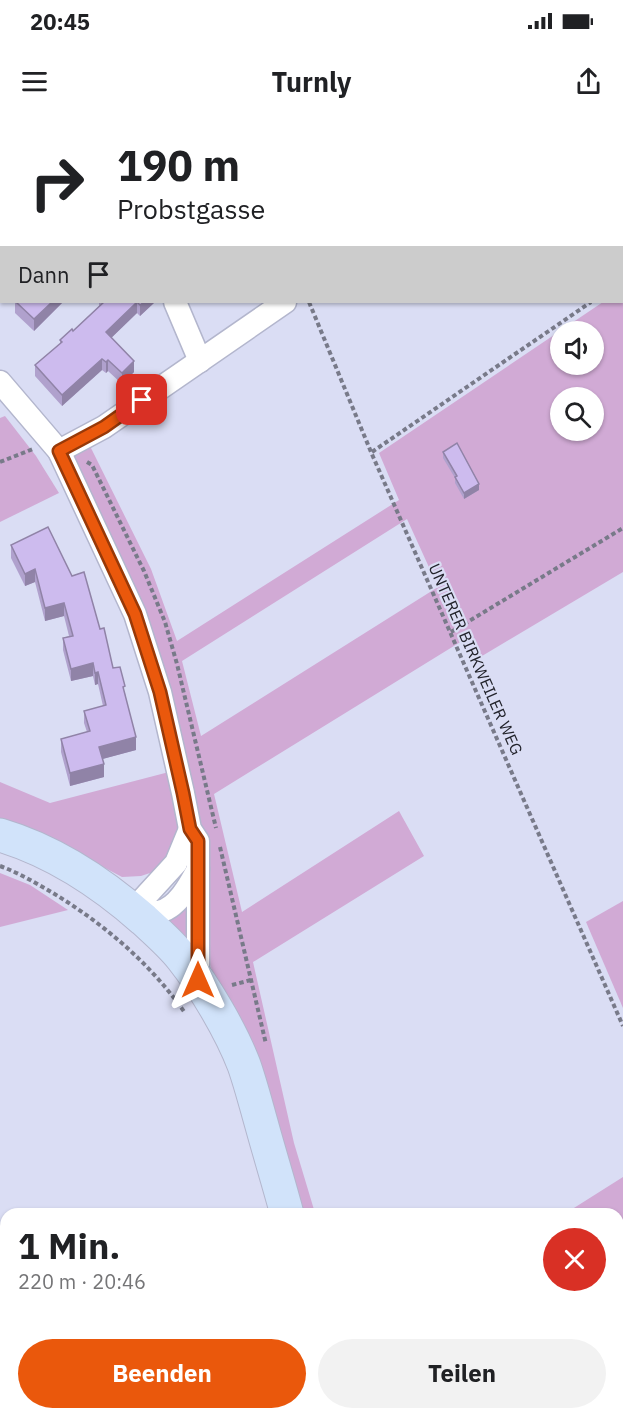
<!DOCTYPE html>
<html lang="de">
<head>
<meta charset="utf-8">
<style>
	body { margin:0; font-family:"IBM Plex Sans",sans-serif; background:#f2f2f2; color:#202124; height:100vh; display:flex; flex-direction:column; font-size:22px; white-space:nowrap }
	* { box-sizing:border-box; margin:0 }
	p { font-size:20px; color:#757577 }
	.icon { flex:none; width:33px; height:33px; fill:none; stroke:currentColor; stroke-width:2; stroke-linecap:round; stroke-linejoin:round }
	.map { position:relative; flex:1; overflow:hidden }
	.panel { position:absolute; left:0px; top:1088px; width:624px; height:212px; display:flex; flex-direction:column; background:#fff; border-radius:18px 18px 0 0; box-shadow:0 2px 4px #0004 }
	.panel>* { flex:none }
	.hud { position:absolute; left:0px; top:0px; width:624px; height:183px; box-shadow:0 2px 4px #0004; background:#fff; color:#202124; overflow:hidden }
	.fabs { position:absolute; left:550px; top:201px; display:grid; gap:12px }
	.fabs a { display:grid; place-items:center; width:54px; height:54px; border-radius:50%; background:#fff; box-shadow:0 2px 4px #0004; font-size:30px }
	.pin { position:absolute; display:grid; place-items:center; width:51px; height:51px; color:#fff; margin:-26px; border-radius:12px; box-shadow:0 3px 9px #0006 }
	.me { position:absolute; width:66px; margin:-33px; rotate:0deg; stroke-linejoin:round; filter:drop-shadow(0 0 4px #0008) }
	.turn { display:flex; align-items:center; gap:21px; height:126px; padding:0 18px; font-size:27px }
	.turn .icon { width:78px; height:78px; stroke-width:2.5 }
	.turn b { display:block; font-size:42px; line-height:51px }
	.then { display:flex; align-items:center; height:57px; padding:0 18px; background:#0003; gap:12px; font-size:22px }
	.round { display:grid; place-items:center; flex:none; width:63px; height:63px; border-radius:32px; background:#f2f2f2 }
	.headline { display:flex; align-items:center; justify-content:space-between; height:102px; padding:0 18px }
	h1 { font-size:36px; font-weight:700; line-height:45px }
	.button { display:flex; gap:12px; margin-top:auto; padding:12px 18px }
	.button a { flex:1; height:69px; border-radius:36px; background:#ea580c; color:#fff; font-size:24px; font-weight:700; line-height:69px; text-align:center }
	.button a+a { background:#f2f2f2; color:#202124 }
	.status { display:flex; justify-content:space-between; align-items:center; height:42px; padding:0 30px; background:#fff; direction:ltr }
	.status svg { height:16px; fill:currentColor }
	header { display:flex; justify-content:space-between; align-items:center; height:78px; padding:0 18px; background:#fff; font-size:27px; font-weight:700 }
	.map>svg:first-child { display:block }
	.green { fill:#d1aad5; fill-rule:evenodd }
	.lines { fill:none; stroke-linecap:round; stroke-linejoin:round }
	.street-casing { stroke:#b3b6cd; stroke-width:25 }
	.secondary-casing { stroke:#b3b6cd; stroke-width:35 }
	.path { stroke:#787a89; stroke-width:4; stroke-dasharray:4.5 3; stroke-linecap:butt }
	.street { stroke:#fff; stroke-width:22 }
	.secondary { stroke:#d1e3fa; stroke-width:33 }
	.wall { fill:#b0a1cd }
	.shaded-wall { fill:#9083a7 }
	.building { fill:#cdbbee; stroke:#9083a7; stroke-width:1.5 }
	.route-casing { stroke:#983908; stroke-width:15 }
	.route { stroke:#ea580c; stroke-width:10 }
	.labels { text-anchor:middle; stroke-width:4.5; stroke-linejoin:round; paint-order:stroke }
	.street-label { font-size:16px; fill:#22232b; stroke:#daddf4 }
</style>
</head>
<body>
<div class="status"><b>20:45</b><svg viewBox="0 0 49 12"><path d="M0 12V9h3v3zM5 12V6h3v6zM10 12V3h3v9zM15 12V0h3v12zM26 1h20v11H26zM47 4h2v5h-2z"/></svg></div>
<header><svg class="icon" aria-label="menu" viewBox="0 0 24 24"><path d="M4 6h16M4 12h16M4 18h16"/></svg>Turnly<svg class="icon" aria-label="share" viewBox="0 0 24 24"><path d="M12 15V3M7 8l5-5 5 5M5 13v7h14v-7"/></svg></header>
<div class="map">
<svg width="623" height="1298" viewBox="0 0 623 1298">
	<rect width="100%" height="100%" fill="#daddf4"/>
	<g class="green">
		<path d="M623,171v281l-151,90 -10,-21 -248,153 28,118 157,-101 25,45 -171,106 41,181 21,70h-20l-90,-263 1,-66 -4,-58 -16,-58 -117,-314 20,-10 62,125 26,72 222,-141 -20,-47 224,-151h19zM561,212h33v32h-33zM561,278h33v32h-33zM407,399l31,68 -237,149 -19,-75z"/>
		<path d="M5,296l31,40 23,37 -59,29v-104z"/>
		<path d="M169,652l13,53 -20,44 -21,7 -19,1 -75,-40 -47,-16v-39l50,21z"/>
		<path d="M0,753l30,12 38,25 -68,17z"/>
		<path d="M623,781v107l-37,-86z"/>
		<path d="M188,783l1,39 -21,-21z"/>
		<path d="M623,1057v84l-5,3v-50l-52,-1z"/>
	</g>
	<g class="lines">
		<g class="street-casing">
			<g id="street">
				<path d="M97,0v2"/>
				<path d="M542,2l2,-2"/>
				<path d="M175,182l25,59"/>
				<path d="M0,262l59,69 76,163 25,78 23,101 7,36 8,12v139"/>
				<path d="M59,331l45,-24 181,-125"/>
				<path d="M133,790l43,-47 14,-34"/>
				<path d="M133,790c8,1 17,3 25,2 19,-3 32,-28 40,-43"/>
			</g>
		</g>
		<g class="secondary-casing">
			<g id="secondary">
				<path d="M0,715c54,16 102,48 144,85 13,12 27,24 38,38 23,29 49,73 62,107 7,20 12,40 18,61 8,29 17,58 25,88"/>
				<path d="M358,1293l2,5"/>
			</g>
		</g>
		<g class="path">
			<path d="M229,0v2"/>
			<path d="M507,0l1,2"/>
			<path d="M622,160l1,1"/>
			<path d="M309,182l62,150 252,574"/>
			<path d="M372,332l219,-150"/>
			<path d="M0,342l33,-13"/>
			<path d="M87,342l5,3 52,106 21,51 12,42 39,164"/>
			<path d="M451,512l172,-104"/>
			<path d="M220,727l46,197"/>
			<path d="M0,746c19,7 36,17 53,27 51,31 98,71 132,120"/>
			<path d="M232,865l19,-5"/>
		</g>
		<use href="#street" class="street"/>
		<use href="#secondary" class="secondary"/>
	</g>
	<g class="wall">
		<path d="M132,0h47v2h-46z"/>
		<path d="M15,182h48l-29,29 -19,-18z"/>
		<path d="M99,182h56l-15,14 -3,-3 -26,25 23,34 -12,12 -14,-13 -2,2 -4,-3 -40,36 -27,-30v-11l25,-21v-4l13,-9 26,-25z"/>
		<path d="M443,332l36,38 -15,9 -9,-16v-5l-12,-20z"/>
		<path d="M11,425l89,84 13,39 12,25 11,57 -34,9 2,18 -34,9 -9,-34v-13l26,-7 -3,-9v-12l19,-5 -5,-22 -3,1 -2,-9 -22,5 -8,-31v-12l6,-2 -5,-20 -19,5 -10,-39 -10,4 -14,-28z"/>
	</g>
	<g class="shaded-wall">
		<path d="M52,182h11l-29,29v-12z"/>
		<path d="M137,182v11l-31,30v-11z"/>
		<path d="M144,182h11l-15,14v-11z"/>
		<path d="M102,239v11l-40,36v-11z"/>
		<path d="M108,240v11l-2,2v-11z"/>
		<path d="M134,241v11l-12,12v-11z"/>
		<path d="M479,364v6l-15,9v-6z"/>
		<path d="M35,449v13l-10,4v-12z"/>
		<path d="M64,483v13l-19,5v-13z"/>
		<path d="M93,543v13l-22,5v-12z"/>
		<path d="M98,552v12l-3,1v-12z"/>
		<path d="M136,617v13l-37,10v-13z"/>
		<path d="M104,644v13l-34,9v-13z"/>
	</g>
	<g class="building">
		<path d="M44,0h25l1,2h-25z"/>
		<path d="M143,0h30l1,2h-29z"/>
		<path d="M16,182h36l-18,17z"/>
		<path d="M104,182h40l-4,3 -3,-3 -31,30 28,29 -12,12 -14,-13 -2,2 -4,-3 -40,36 -27,-30 27,-23 -2,-2 12,-11 1,2z"/>
		<path d="M457,323l22,41 -15,9 -9,-16 2,-1 -14,-24z"/>
		<path d="M48,407l24,49 12,-4 16,57 4,-1 9,40 7,-1 5,19 -2,1 13,50 -37,10 5,17 -34,9 -9,-34 29,-8 -6,-20 22,-6 -8,-33 -3,1 -2,-10 -22,6 -8,-31 10,-2 -9,-33 -19,5 -10,-39 -10,5 -14,-29z"/>
	</g>
	<g class="lines">
		<g class="route-casing">
			<path id="route" d="M142,280l-38,27 -45,24 76,163 25,78 23,101 7,36 8,12v139"/>
		</g>
		<use href="#route" class="route"/>
	</g>
	<g class="labels">
		<g class="street-label">
			<text transform="translate(476 539) rotate(66)" y="6">UNTERER BIRKWEILER WEG</text>
		</g>
	</g>
</svg>
<div class="fabs">
<a><svg class="icon" aria-label="sound" viewBox="0 0 24 24"><path d="M4 9h4l5-4v14l-5-4H4zM17 9q2 3 0 6"/></svg></a>
<a><svg class="icon" aria-label="search" viewBox="0 0 24 24"><circle cx="10" cy="10" r="6"/><path d="M15 15l6 6"/></svg></a>
</div>
<div class="pin" style="left:142px;top:280px;background:#d93025"><svg class="icon" aria-label="arrive" viewBox="0 0 24 24"><path d="M6 21V4h12l-3 4 3 4H6"/></svg></div>
<svg class="me" style="left:198px;top:860px" viewBox="-20 -20 40 40"><path d="M0-17L14 15 0 8-14 15z" fill="#ea580c" stroke="#fff" stroke-width="4"/></svg>
<div class="hud">
<div class="turn"><svg class="icon" aria-label="right" viewBox="0 0 24 24"><path d="M7 20v-9h11M14 6l5 5-5 5"/></svg><div><b>190 m</b>Probstgasse</div></div>
<div class="then">Dann<svg class="icon" aria-label="arrive" viewBox="0 0 24 24"><path d="M6 21V4h12l-3 4 3 4H6"/></svg></div>
</div>
<section class="panel">
<div class="headline"><div><h1>1 Min.</h1><p>220 m · 20:46</p></div><a class="round" style="background:#d93025;color:#fff"><svg class="icon" aria-label="close" viewBox="0 0 24 24"><path d="M6 6l12 12M18 6L6 18"/></svg></a></div>
<div class="button"><a>Beenden</a><a>Teilen</a></div>
</section>
</div>
</body>
</html>
